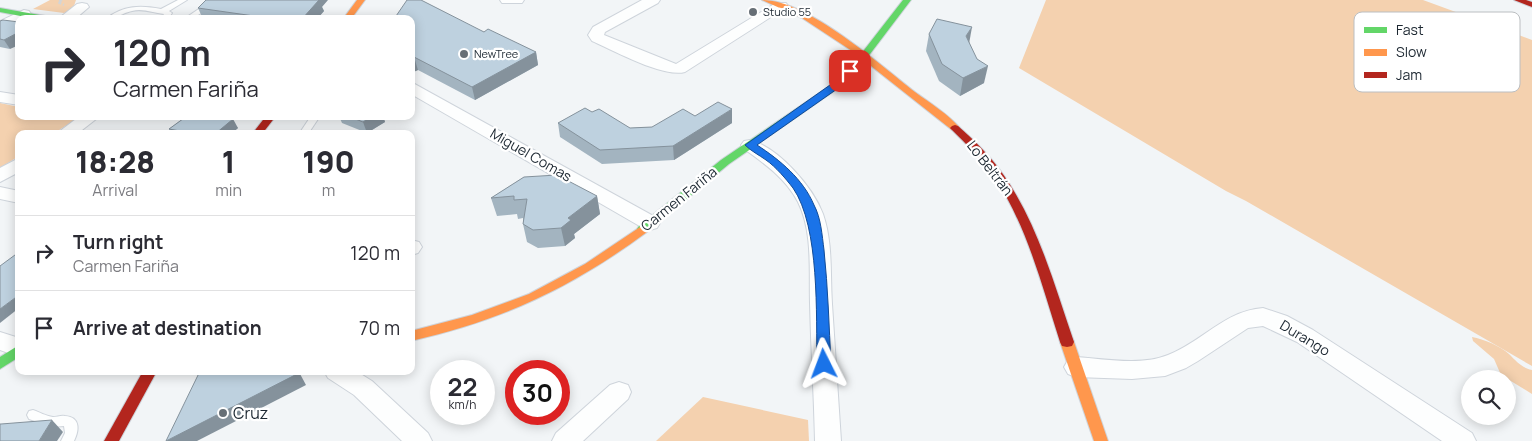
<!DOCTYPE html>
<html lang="en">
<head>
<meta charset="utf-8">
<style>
	body { margin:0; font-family:Manrope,sans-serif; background:#f7f7f7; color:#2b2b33; height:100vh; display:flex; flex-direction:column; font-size:19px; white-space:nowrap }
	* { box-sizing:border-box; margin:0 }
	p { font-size:16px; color:#7c7c81 }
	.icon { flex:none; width:28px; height:28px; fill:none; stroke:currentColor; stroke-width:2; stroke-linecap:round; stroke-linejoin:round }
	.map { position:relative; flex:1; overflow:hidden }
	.side { position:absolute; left:15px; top:130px; width:400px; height:245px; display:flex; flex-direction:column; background:#fff; border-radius:10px; box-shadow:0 2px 12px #0003 }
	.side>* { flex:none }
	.banner { position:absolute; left:15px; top:15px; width:400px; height:105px; border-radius:10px; box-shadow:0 2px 12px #0003; background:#fff; color:#2b2b33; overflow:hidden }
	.buttons { position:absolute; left:1461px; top:370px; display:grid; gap:10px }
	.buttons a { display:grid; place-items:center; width:55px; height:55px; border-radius:50%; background:#fff; box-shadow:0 2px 12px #0003; font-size:25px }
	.speed { position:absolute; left:430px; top:360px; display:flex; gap:10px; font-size:25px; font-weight:700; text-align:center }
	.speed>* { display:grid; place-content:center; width:65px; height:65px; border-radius:50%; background:#fff; box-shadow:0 2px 12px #0003; line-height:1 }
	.speed small { font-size:12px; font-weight:400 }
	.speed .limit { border:8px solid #d22; background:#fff; color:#111 }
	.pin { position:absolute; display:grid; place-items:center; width:42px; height:42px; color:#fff; margin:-21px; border-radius:10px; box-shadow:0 2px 8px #0006 }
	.me { position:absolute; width:55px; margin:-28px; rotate:357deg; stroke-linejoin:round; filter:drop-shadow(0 0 4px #0008) }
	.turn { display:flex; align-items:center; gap:18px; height:105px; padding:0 15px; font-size:22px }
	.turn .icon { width:65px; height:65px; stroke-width:2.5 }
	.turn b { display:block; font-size:35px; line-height:42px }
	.eta { display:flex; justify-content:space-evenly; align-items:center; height:85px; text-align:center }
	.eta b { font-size:30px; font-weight:800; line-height:35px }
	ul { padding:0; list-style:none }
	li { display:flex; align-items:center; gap:15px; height:75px; padding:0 15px; border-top:1px solid #e1e1e2 }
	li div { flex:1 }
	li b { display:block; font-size:19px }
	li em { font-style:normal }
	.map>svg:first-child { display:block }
	.green { fill:#f4d1af }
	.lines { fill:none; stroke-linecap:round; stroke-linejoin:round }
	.lane-casing { stroke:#ced4db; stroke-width:2 }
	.street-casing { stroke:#ced4db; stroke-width:2 }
	.fast-casing { stroke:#ced4db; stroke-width:2 }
	.slow-casing { stroke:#ced4db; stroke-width:2 }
	.jam-casing { stroke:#ced4db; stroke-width:2 }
	.path { stroke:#d3d5d6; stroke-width:2.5; stroke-dasharray:3 2; stroke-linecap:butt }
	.lane { fill:#fdfefe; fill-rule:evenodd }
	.street { fill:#fdfefe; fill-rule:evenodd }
	.fast { fill:#63d668; fill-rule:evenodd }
	.slow { fill:#ff974d; fill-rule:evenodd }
	.jam { fill:#b3261e; fill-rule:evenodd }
	.wall { fill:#a3b4c0 }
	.shaded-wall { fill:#85929c }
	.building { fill:#bed1df; stroke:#85929c }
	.route { fill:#1a73e8; stroke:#114b97 }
	.poi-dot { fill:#676f76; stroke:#fff; stroke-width:2 }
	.labels { text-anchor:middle; stroke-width:4.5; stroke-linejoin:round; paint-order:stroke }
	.far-poi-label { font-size:11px; fill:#1c2731; stroke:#fff; text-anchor:start }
	.street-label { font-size:14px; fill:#1c2731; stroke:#fff }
	.near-poi-label { font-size:16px; fill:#1c2731; stroke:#fff; text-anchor:start }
	.key { fill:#fff; stroke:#bbbec1; stroke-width:1 }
	.key-label { font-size:14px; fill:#1c2731 }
</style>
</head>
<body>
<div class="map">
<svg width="1532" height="441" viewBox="0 0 1532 441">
	<rect width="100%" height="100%" fill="#f2f5f7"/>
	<g class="green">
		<path d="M50,0h26l-3,9 -9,4 -31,-4z"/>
		<path d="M1046,0h377l109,40v326l-286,-165 -20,-10 -207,-123z"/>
		<path d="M0,103l19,4v9h45l12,3 -23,15h-34v22l-19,12z"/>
		<path d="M1472,337c12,2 28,9 37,17 8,8 12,13 23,16v24l-31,-19 -7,-16 -21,-18z"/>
		<path d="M703,397l105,23 1,21h-153z"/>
	</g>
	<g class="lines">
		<g class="lane-casing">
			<g id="lane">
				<path d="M178,0h9l-18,11 3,2 -4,6h-7l3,-5c-11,-1 -21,-6 -32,-3 -10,2 -16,8 -26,8 17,-14 35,-14 55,-10z"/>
				<path d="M212,0h9l-29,19h-8z"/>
				<path d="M311,116h9l-12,18h-9z"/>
				<path d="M33,410c6,2 13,6 20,7 4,0 8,-2 12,-1 16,1 14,15 9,25h-13l4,-8 -1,-7 -12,1 -23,-8 -2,-4 2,-4z"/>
			</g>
		</g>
		<g class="street-casing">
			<g id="street">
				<path d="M500,0h24l-2,3h-20z"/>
				<path d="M642,0h18l-2,3 -53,29 -1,3 72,29 100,-61h10l2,3 -103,66c-22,6 -72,-22 -93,-31l-4,-6 5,-8z"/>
				<path d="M82,3l5,1 2,3 -14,12h-17l19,-15z"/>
				<path d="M24,10l5,1 2,3 -2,3 -10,2v4l-19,8v-10z"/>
				<path d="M411,82l246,136 3,5 -3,5 -7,2 -7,-2 -232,-134z"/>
				<path d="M0,92l19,3v10l-19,-3z"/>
				<path d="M80,116h20l-23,18h-21z"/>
				<path d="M750,140c28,7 63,47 73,74 10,29 7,60 9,90 3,46 6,91 9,137h-26c-1,-46 -4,-92 -5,-138 -1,-33 3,-71 -12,-101 -12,-23 -34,-39 -54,-53l-3,-4 3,-4z"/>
				<path d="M19,158v14l-19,10v-14z"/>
				<path d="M0,187l19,4v12l-19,-4z"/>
				<path d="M411,240l8,2 3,5 -4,6 -7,2z"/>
				<path d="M1263,308l24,8 26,14 159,103 4,8h-34l-145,-99 -34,-16 -15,2 -50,33 -12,7 -21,8 -33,3 -56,-2 -8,-3 -4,-7 4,-7 8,-3c28,2 65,9 92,-2 34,-13 56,-44 95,-47z"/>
				<path d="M0,332l19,6v19l-19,-7z"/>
				<path d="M324,371h32l16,10 56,52 4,8h-30l-48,-46 -26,-17z"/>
				<path d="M619,382l9,3 3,7 -3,7 -45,42h-31l4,-8 54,-48z"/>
			</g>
		</g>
		<g class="fast-casing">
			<g id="fast">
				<path d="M903,0h8l-44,58 -30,31 -108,75 -82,68h-8l-2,-3 2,-3 82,-66 110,-75 30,-31z"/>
				<path d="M0,8l51,9 4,2h-19l-36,-7z"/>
				<path d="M19,345v12l-19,12v-12z"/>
			</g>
		</g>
		<g class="slow-casing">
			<g id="slow">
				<path d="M357,0h8l-14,19h-8z"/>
				<path d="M762,0c46,0 117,64 153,92 15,11 33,22 45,36l-2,2h-6l-100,-79 -50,-33z"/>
				<path d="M643,225l6,4 -2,3c-76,56 -144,88 -236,109v-10l61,-16 57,-21 56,-30z"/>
				<path d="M1067,337l5,1 2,4 34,99h-14l-34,-99 2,-4z"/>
			</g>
		</g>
		<g class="jam-casing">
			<g id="jam">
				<path d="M1514,0h12l6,2v5z"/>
				<path d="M266,116h10l-14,18h-10z"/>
				<path d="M955,125l3,1c16,14 30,28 42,44 37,50 54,114 74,172l-2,4 -5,1 -5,-1 -2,-4c-18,-56 -33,-117 -67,-167 -12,-17 -27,-31 -41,-45l-2,-2 2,-2z"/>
				<path d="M143,371h14l-38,70h-15z"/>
			</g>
		</g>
		<path class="path" d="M62,0l-4,2 6,3"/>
		<use href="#lane" class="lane"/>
		<use href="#street" class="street"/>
		<use href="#fast" class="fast"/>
		<use href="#slow" class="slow"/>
		<use href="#jam" class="jam"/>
	</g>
	<g class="wall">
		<path d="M322,7l2,4 -7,8h-114l-5,-11z"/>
		<path d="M411,19l73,13 52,20 2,13 -63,35 -57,-30 -7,3z"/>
		<path d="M0,21l10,28 -10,-2z"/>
		<path d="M929,34l40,8 15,41 -24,13 -21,-15 -13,-30z"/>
		<path d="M592,112l38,16 22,-1 43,-11 37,7 -58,37 -72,4 -42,-27 -2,-14z"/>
		<path d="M181,116h49l-2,2 10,10 -7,6h-59l-3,-5 16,-12z"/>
		<path d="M339,116h44l2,6 -18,11 -25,-10z"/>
		<path d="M524,177l73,19 3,18 -26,20 1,4 -10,8 -27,2 -11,-6 -4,-18v-6l-5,1 -1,-5 -20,2 -6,-18z"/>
	</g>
	<g class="shaded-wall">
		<path d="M316,0h12l-6,7 2,4 -7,8h-15z"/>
		<path d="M972,27l-3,17 -3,-8z"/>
		<path d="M19,32v13l-9,4 -6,-9z"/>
		<path d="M536,52l2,13 -63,35 -3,-13z"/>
		<path d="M414,57l4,13 -7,3v-15z"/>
		<path d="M988,66l-4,17 -24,13 3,-18z"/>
		<path d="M732,109v14l-58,37 -1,-14z"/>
		<path d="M215,116h15l-11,9z"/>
		<path d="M372,116h11l2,6 -18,11 -4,-11z"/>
		<path d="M233,119l5,9 -7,6h-16z"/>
		<path d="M597,196l3,18 -26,20 1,4 -10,8 -4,-18 7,-10z"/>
		<path d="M19,295v13l-19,15v-14z"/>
		<path d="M298,371l1,1 7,13 -109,56h-31z"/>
		<path d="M52,420l11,12 -6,9h-18z"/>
	</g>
	<g class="building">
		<path d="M206,0h113l-17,19h-27l-77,-11z"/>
		<path d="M407,0h14l63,32 4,-3 48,23 -64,35 -58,-30 -3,1v-39h-17z"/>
		<path d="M937,19l35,8 -6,9 11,23 11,7 -25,12 -21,-14 -13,-30z"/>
		<path d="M3,20l16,2v10l-15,8 -4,-1v-18z"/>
		<path d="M718,102l14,7 -59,37 -73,4 -42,-27 27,-15 7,4 7,-3 31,19 22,-1 31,-18 12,7z"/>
		<path d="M187,116h28l18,3 -18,15h-25l1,-1 -22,-4z"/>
		<path d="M348,116h24l-9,6z"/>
		<path d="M557,175l40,21 -29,22 3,2 -10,8 -28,2 -10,-6 4,-25 -13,1v-4l-23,2 33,-21z"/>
		<path d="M19,252v43l-19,14v-43z"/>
		<path d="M200,371h98l1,2 -133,68z"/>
		<path d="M52,420l-13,21h-39v-17h1z"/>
	</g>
	<path class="route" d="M847,69h3l5,2 -18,18 -80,56c23,15 46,34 57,60 7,13 8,30 10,45 4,38 5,76 7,114l-2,4 -5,2 -5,-2 -2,-4c-1,-48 3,-137 -24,-176 -7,-9 -17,-21 -27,-28 -7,-5 -15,-9 -21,-15l85,-60z"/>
	<g class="poi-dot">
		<circle cx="753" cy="12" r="5"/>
		<circle cx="464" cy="54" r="5"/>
		<circle cx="223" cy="413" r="5"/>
	</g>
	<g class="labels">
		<g class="far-poi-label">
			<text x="763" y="16">Studio 55</text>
			<text x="474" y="58">NewTree</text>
		</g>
		<g class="street-label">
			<text transform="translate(531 155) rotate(30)" y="5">Miguel Comas</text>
			<text transform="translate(990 168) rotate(52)" y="5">Lo Beltrán</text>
			<text transform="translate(679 199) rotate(-39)" y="5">Carmen Fariña</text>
			<text transform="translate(1305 338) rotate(31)" y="5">Durango</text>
		</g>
		<g class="near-poi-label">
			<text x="233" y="419">Cruz</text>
		</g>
	</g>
	<rect x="1354" y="12" width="166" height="80" rx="8" class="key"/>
	<rect x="1364" y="27" width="23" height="6" fill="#63d668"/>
	<rect x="1364" y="49" width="23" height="7" fill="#ff974d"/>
	<rect x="1364" y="72" width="23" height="6" fill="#b3261e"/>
	<g class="key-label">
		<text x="1396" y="35">Fast</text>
		<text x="1396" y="57">Slow</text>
		<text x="1396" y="80">Jam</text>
	</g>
</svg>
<div class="buttons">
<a><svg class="icon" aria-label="search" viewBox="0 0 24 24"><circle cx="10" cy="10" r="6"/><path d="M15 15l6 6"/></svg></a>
</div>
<div class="speed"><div>22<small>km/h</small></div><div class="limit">30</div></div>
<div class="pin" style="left:850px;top:71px;background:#d93025"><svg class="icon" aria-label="arrive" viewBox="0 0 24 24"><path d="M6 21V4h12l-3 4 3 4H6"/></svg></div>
<svg class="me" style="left:824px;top:364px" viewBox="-20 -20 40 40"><path d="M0-17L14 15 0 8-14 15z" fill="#1a73e8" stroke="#fff" stroke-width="4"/></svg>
<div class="banner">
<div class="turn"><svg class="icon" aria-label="right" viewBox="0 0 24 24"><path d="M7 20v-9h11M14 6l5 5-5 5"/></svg><div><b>120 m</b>Carmen Fariña</div></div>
</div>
<section class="side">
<div class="eta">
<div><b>18:28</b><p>Arrival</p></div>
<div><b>1</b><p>min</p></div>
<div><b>190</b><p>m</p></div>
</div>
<ul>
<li><svg class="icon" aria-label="right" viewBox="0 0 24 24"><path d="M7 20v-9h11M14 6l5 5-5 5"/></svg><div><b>Turn right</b><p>Carmen Fariña</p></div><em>120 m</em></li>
<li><svg class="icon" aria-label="arrive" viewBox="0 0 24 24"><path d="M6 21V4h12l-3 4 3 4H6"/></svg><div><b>Arrive at destination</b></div><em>70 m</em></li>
</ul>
</section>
</div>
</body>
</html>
